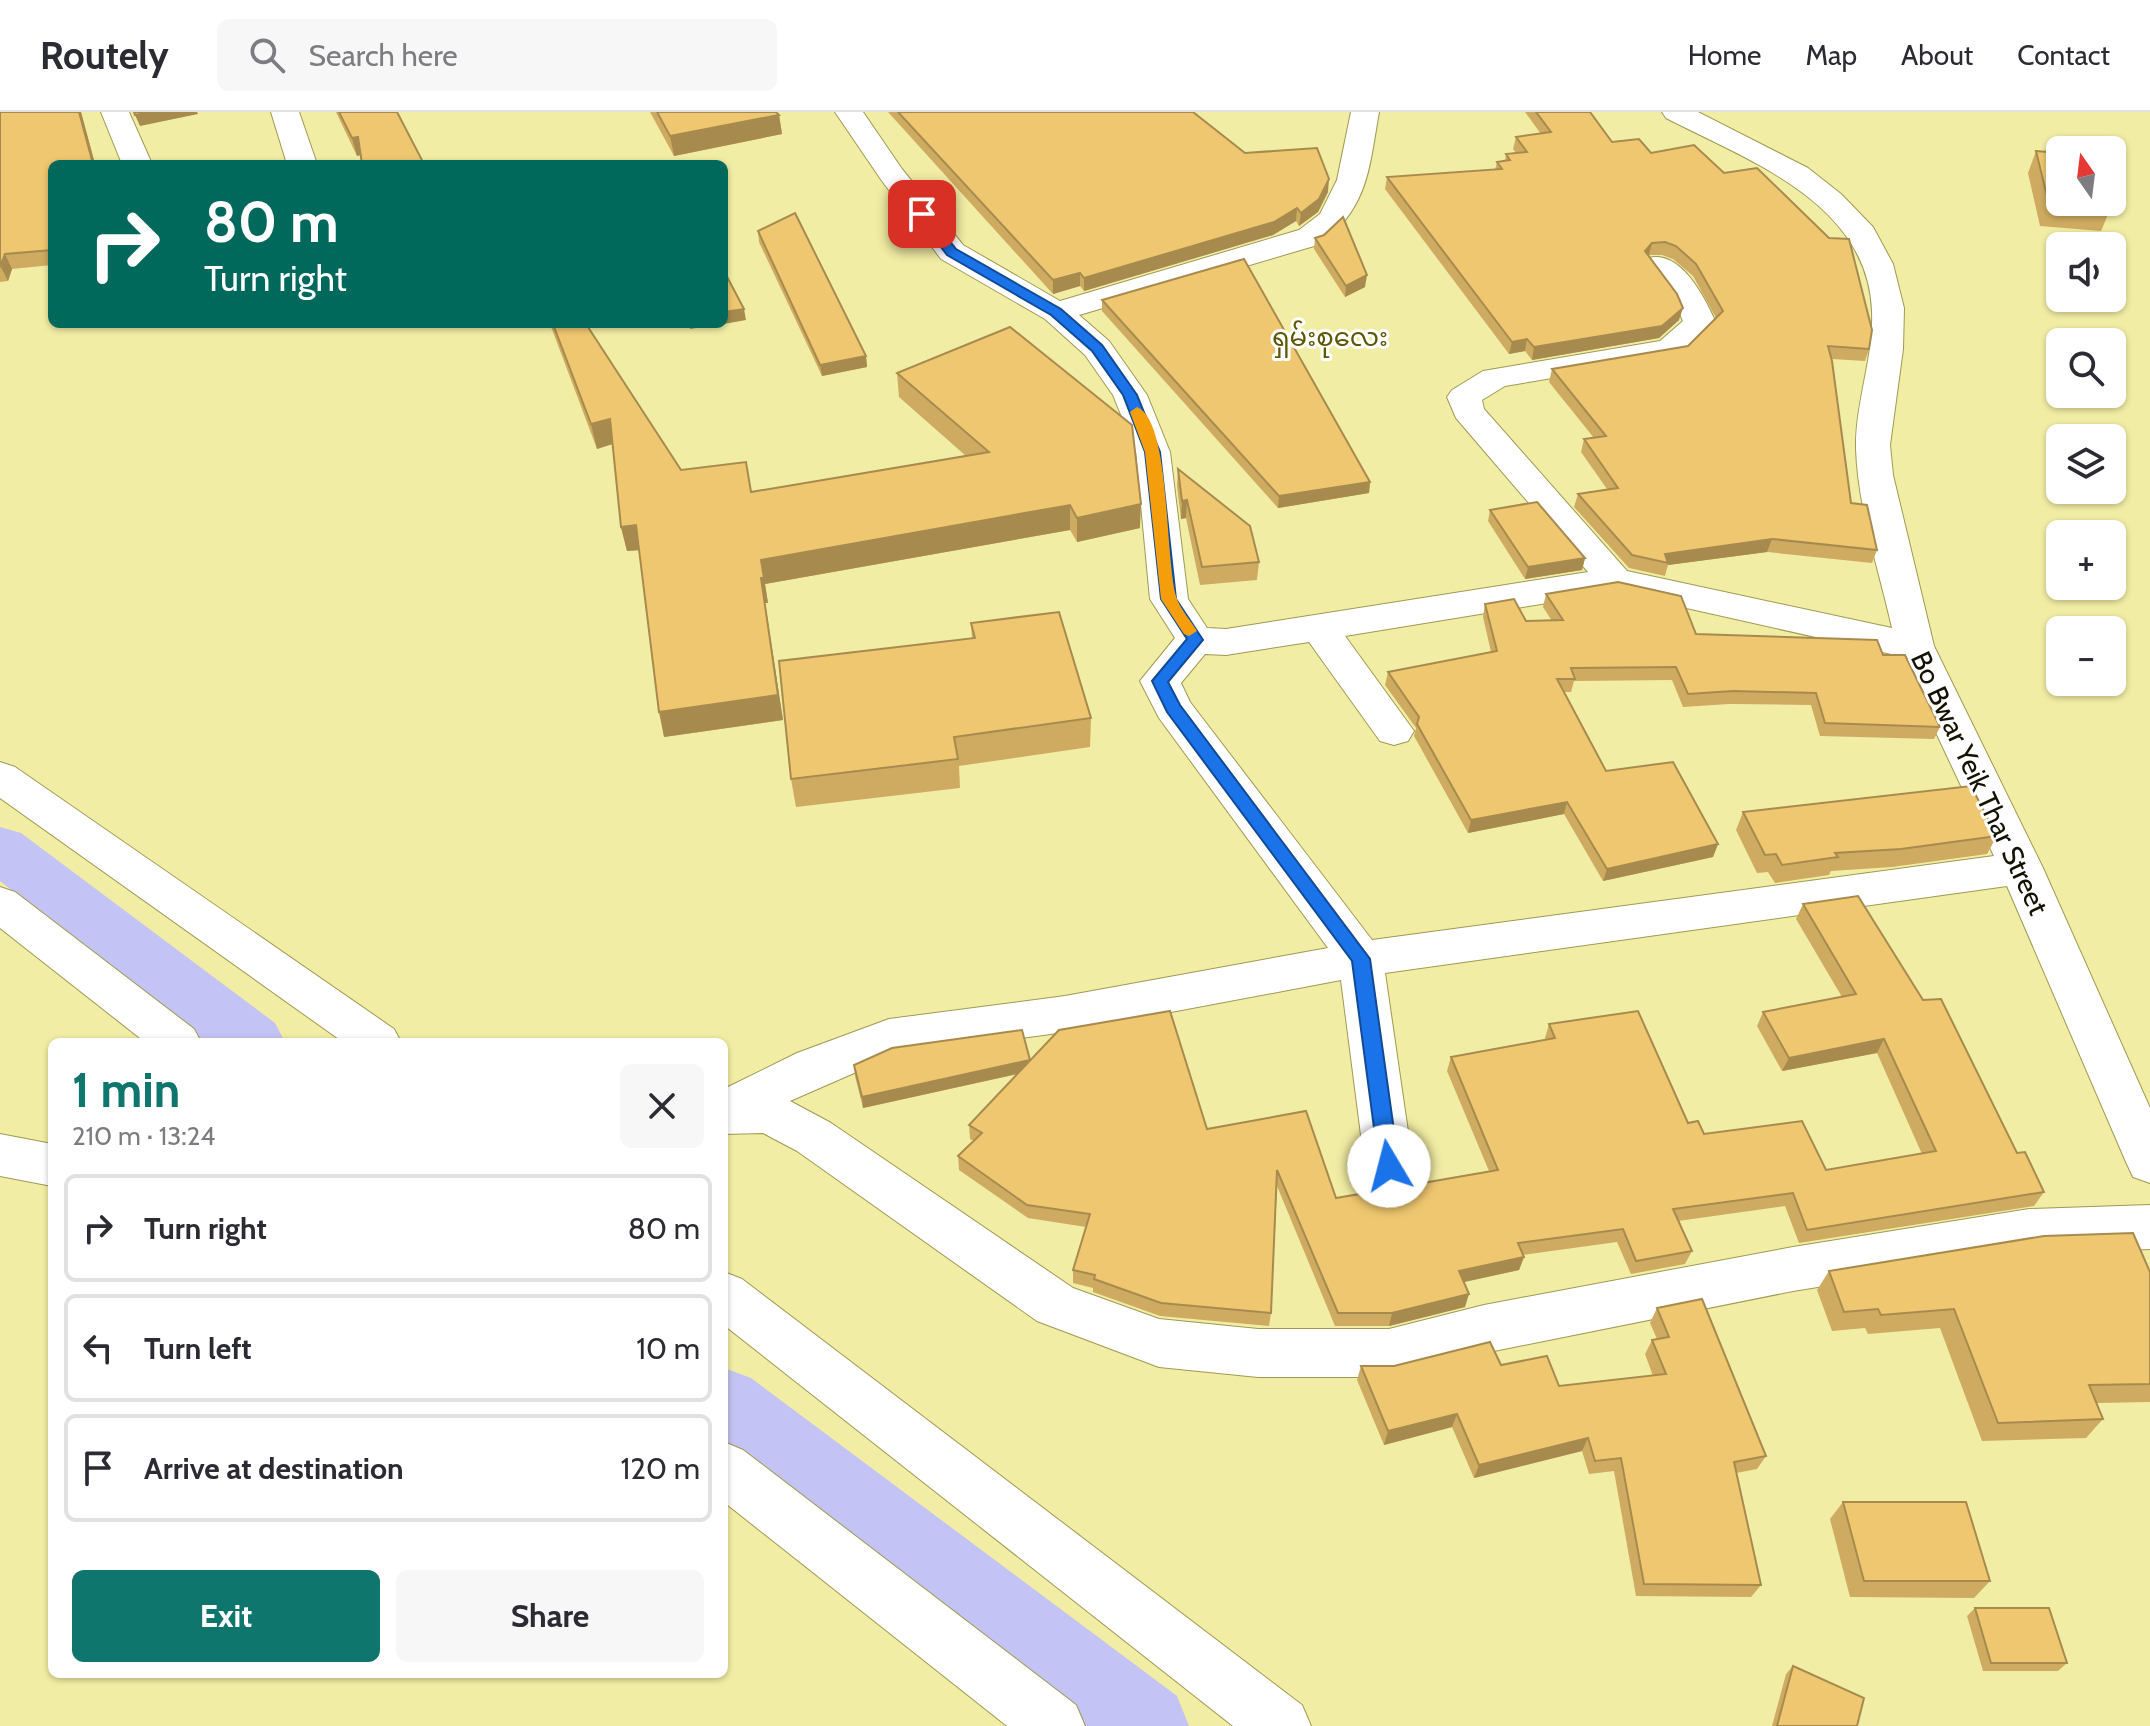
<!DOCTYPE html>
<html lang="en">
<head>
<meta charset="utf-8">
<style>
	body { margin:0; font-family:Cabin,"Noto Sans Myanmar",sans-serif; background:#f7f7f7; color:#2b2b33; height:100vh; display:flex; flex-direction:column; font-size:30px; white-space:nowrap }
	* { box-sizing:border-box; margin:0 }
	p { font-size:26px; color:#7c7c81 }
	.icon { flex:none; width:44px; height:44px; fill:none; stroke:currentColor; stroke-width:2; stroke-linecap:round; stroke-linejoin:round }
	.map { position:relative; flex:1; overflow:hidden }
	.side { position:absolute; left:48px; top:926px; width:680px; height:640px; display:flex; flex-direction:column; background:#fff; border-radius:12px; box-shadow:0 2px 6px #0004 }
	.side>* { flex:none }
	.banner { position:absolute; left:48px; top:48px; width:680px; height:168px; border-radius:12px; box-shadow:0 2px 6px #0004; background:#00695c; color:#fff; overflow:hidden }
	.needle { width:52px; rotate:346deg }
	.tools { position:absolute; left:2046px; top:24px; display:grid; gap:16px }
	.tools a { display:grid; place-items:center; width:80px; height:80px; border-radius:12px; background:#fff; box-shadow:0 2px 6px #0004; font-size:40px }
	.pin { position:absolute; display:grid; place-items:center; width:68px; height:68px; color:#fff; margin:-34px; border-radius:16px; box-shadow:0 4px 12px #0006 }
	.me { position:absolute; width:88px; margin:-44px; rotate:352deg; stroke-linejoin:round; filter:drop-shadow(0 0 6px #0008) }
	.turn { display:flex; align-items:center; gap:28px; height:168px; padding:0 24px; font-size:36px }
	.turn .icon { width:104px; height:104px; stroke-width:2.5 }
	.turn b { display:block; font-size:56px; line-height:68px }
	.round { display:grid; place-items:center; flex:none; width:84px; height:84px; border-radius:12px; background:#f7f7f7 }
	.overview { display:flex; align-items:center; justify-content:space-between; height:136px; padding:0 24px }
	h1 { font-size:48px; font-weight:700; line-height:60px; color:#0f766e }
	.primary-button { display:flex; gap:16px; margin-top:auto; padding:16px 24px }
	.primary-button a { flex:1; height:92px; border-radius:12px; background:#0f766e; color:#fff; font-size:32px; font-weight:700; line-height:92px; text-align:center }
	.primary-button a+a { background:#f7f7f7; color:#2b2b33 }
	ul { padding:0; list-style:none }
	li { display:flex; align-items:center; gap:24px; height:108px; margin:0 16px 12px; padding:0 8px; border:4px solid #e1e1e2; border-radius:12px }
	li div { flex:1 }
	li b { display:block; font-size:30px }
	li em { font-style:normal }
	header { display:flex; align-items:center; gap:48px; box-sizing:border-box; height:112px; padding:0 40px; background:#fff; border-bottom:2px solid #e1e1e2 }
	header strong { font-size:38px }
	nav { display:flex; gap:44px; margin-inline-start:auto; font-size:28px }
	.search { width:560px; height:72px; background:#f7f7f7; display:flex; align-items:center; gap:20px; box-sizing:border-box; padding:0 28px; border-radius:12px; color:#7c7c81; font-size:30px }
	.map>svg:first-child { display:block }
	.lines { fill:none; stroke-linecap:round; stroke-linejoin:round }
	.canal { fill:#c3c3f5; fill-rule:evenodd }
	.minor-casing { stroke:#9f9952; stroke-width:2 }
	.minor { fill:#fff; fill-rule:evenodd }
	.wall { fill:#ceab60 }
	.shaded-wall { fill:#a78b4e }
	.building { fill:#efc770; stroke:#a78b4e; stroke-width:2 }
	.route { fill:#1a73e8; stroke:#114b97; stroke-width:2 }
	.slow { fill:#f59e0b }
	.labels { text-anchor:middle; stroke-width:6; stroke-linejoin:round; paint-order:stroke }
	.far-quarter-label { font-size:26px; fill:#5d5704; stroke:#fff }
	.street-label { font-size:28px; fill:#141200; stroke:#fff }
</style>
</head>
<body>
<header>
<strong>Routely</strong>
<div class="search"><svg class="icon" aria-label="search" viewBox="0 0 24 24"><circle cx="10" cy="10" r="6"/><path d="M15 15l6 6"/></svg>Search here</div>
<nav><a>Home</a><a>Map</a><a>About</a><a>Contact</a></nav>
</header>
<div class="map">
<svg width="2150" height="1614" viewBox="0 0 2150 1614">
	<rect width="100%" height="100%" fill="#f2eda4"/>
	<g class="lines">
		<g class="canal">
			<path d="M0,715l21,6 254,190 10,19h-80l-205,-161z"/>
			<path d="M724,1256l27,10 426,318 12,30h-110l-355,-277z"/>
		</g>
		<g class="minor-casing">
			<g id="minor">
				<path d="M101,0h28l23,52h-30z"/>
				<path d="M271,0h28l18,52h-30z"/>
				<path d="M835,0h28l39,57 61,76 97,56 239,-71 21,-16 17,-34 14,-68h28c-10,56 -10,94 -58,132l-242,71 30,26 38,54 23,57 18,147 19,29 19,1 362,-57 -132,-154 -9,-21 5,-7 31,-19 177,-30 23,-20 -7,-16 -32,-40 5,-7c32,-8 56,40 67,65l-34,33 -177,30 -23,14 2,9 143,162 265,57c-13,-58 -34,-119 -36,-179 -1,-46 18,-91 16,-138 -4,-109 -125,-151 -206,-193l-4,-6h36l110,56 33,26 32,33 20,37 11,44 -1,41 -13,96 3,30 41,171 109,222 107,240v75l-17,-6 -7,-15 -119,-276 -622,87 28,193 -7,15 -17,6 -17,-6 -7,-15 -24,-186 -276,52 -172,24 -103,45 41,22 242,165 86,31 99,10h131l95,-24 309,-58 236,-38 121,-4v44l-121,4 -236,38 -309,62 -95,24h-131l-99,-10 -122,-46 -240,-170 -34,-18 -39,1v-45l73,-36 92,-34 176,-23 263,-48 -169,-230 -19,-37 35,-43 -25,-39 -14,-147 -23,-57 -28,-40 -40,-36 -104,-60 -59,-78zM1615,480l285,64 94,200 -622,84 -182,-238 -9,-19 24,-29 21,1 83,-13 71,99 14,4 14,-4 6,-10 -69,-95z"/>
				<path d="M0,650l15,5 379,262 7,13h-58l-343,-244z"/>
				<path d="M0,775l15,5 179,137 7,13h-56l-145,-114z"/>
				<path d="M0,1022l52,10v42l-52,-10z"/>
				<path d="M724,1160l18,7 560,426 9,21h-78l-509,-401z"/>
				<path d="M724,1330l19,8 333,255 9,21h-78l-283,-224z"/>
			</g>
		</g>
		<use href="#minor" class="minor"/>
	</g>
	<g class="wall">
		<path d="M0,0h81l14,52h-43v101l-40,4 -4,12 -8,1z"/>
		<path d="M336,0h61l-36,43 -4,1z"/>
		<path d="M650,0h126l3,3 3,19 -108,22z"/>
		<path d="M888,0h305l52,41 83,39 -10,20 -19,14 -3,-5 -23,14 -189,56 -4,-5 -27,8z"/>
		<path d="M1525,0h65l22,30 39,11 218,196 -4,12 -33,-2 19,144 26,47 -5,13 -105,-11 -99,13 -3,11 -36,-8 -55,-61 4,-13 29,-5 -26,-37 3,-13 10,-1 -45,-56 3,-13 136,-23 28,-28 -23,-42 -20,-17 -11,-4h-13l30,65 -20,18 -127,22 -7,-9 -16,3 -124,-165 2,-12 108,-7 2,-8 8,-1 1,-7 10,-1 -3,-4 3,-12 25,-3z"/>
		<path d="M2036,39l74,59 -9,21 -61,-5 -12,-53z"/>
		<path d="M758,119l108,125 1,11 -45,9 -63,-134z"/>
		<path d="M1315,126l50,49 -20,10 -31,-48z"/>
		<path d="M1102,188l268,182 -1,11 -91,15 -176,-197z"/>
		<path d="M550,212h36l95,146 70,22 215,-36 -67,-59 -2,-24 243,155 -63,14 -7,-12 -305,54 3,19h-3l18,117 -119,17 -25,-187 -12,1 -6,-24 -8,-83 -16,5z"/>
		<path d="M1178,357l81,93 -2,18 -57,5 -14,-67 -5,1 -4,-33z"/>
		<path d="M1490,398l95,48 -3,12 -57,9 -37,-58z"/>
		<path d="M1546,482l150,40 187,21 57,72 -6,12 -114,-3 -9,-31 -82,-1 -46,3 -11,-27 -98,1 -3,11h-7l42,79 112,73 -5,13 -110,24 -39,-67 -96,19 -54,-97 2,-8 -31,-43 3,-13 103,-20 -8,-35 2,-13 41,17h26l-9,-14z"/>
		<path d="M971,511l120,95 -1,29 -131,19 1,22 -164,19 -5,-28 181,-140z"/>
		<path d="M1743,700l254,24 -10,18 -95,13 -61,4 -2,4 -54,8 -7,-11 -11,1 -21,-43z"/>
		<path d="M1803,792l214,249 27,39 -10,14 -235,37 -14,-37 -107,15 14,30 -7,13 -54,10 -14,-32 -94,13 1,2 -5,13 -55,12 1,25 -76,19h-54l-58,-140 -6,127 -2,13 -109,-10 -67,-24v-4l-20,-5v-13l13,-43 -58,-9 -69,-48 -1,-14 16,-15 -4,-2 -1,-14 49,-51 -155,34 -8,-32 -1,-11 176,-5 177,69 129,69 153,-27 -42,-100 4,-14 95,-17 -1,-2 4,-14 155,110 122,36 96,-16 -45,-101 -95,18 -25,-45 6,-14 79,-15 -46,-78z"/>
		<path d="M1829,1159l321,1v130l-54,1 7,16 -17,19 -104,3 -42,-113 -72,6 -3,-6 -33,3 -15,-41z"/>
		<path d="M1657,1196l109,148 -9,13 -21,4 25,112 -10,12 -115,-1 -22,-125 -25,3 -7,-23 -108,27 -22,-51 -68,18 -27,-65 4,-14 140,-1 58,21 94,-10 -8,-22 7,-14 5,-1 -7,-16z"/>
		<path d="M1843,1390l147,79 -16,17 -124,-1 -20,-78z"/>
		<path d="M1975,1496l92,55 -9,8h-75l-16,-55z"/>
		<path d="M1793,1554l64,60h-85l14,-52z"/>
	</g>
	<g class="shaded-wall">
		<path d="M79,0h2l14,52h-2z"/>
		<path d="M150,0h47l1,2 -58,12 -5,-11z"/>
		<path d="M779,3l3,19 -108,22 -4,-20z"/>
		<path d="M358,25l5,17 -6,2 -5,-18z"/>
		<path d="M1329,67l-1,13 -10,20 -19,14 2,-13z"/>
		<path d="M1297,96l-1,13 -23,14 -189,56v-13z"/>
		<path d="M1652,131l-3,12 -7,8 3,-12z"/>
		<path d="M5,142l7,15 -4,12 -7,-14z"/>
		<path d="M1080,161v13l-27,8v-14z"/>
		<path d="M1367,163l-2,12 -20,10 1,-11z"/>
		<path d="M1683,196l-4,12 -20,18 -127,22 2,-13z"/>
		<path d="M744,197l2,11 -22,4v-12z"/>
		<path d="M689,212h33l-32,5z"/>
		<path d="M1527,227l-2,12 -16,3 3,-12z"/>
		<path d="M866,244l1,11 -45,9 -2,-11z"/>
		<path d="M610,307l5,24 -18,6 -6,-25z"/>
		<path d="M1370,370l-1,11 -91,15 1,-12z"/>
		<path d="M1187,388l-1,18 -5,1 1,-18z"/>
		<path d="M1141,392l-1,24 -63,14v-24z"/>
		<path d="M1070,393v25l-305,54 3,19h-3l18,117 -119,17 -5,-25 102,-134v-18z"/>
		<path d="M636,413l5,25 -14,1 -6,-24z"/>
		<path d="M1772,427l-5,13 -99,13v-2l-3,-9z"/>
		<path d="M1585,446l-3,12 -57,9 3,-12z"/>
		<path d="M1567,690l-3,12 -96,19 3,-13z"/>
		<path d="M1718,732l-5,13 -110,24 4,-12z"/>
		<path d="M1884,927l-7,14 -95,18 7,-13z"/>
		<path d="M1030,948l1,11 -168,37 -1,-11z"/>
		<path d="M1524,1145l-5,13 -64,14 4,-13z"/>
		<path d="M1469,1182l-4,13 -76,19 3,-13z"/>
		<path d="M1457,1302l-5,13 -68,18 4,-14z"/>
		<path d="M1588,1326l-6,13 -108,27 5,-13z"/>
	</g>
	<g class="building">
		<path d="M0,0h79l14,52h-41v86l-47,4 -5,13z"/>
		<path d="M134,0h16l-15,3z"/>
		<path d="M339,0h58l27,52h-62l-4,-27 -6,1z"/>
		<path d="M657,0h119l3,3 -109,21z"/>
		<path d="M898,0h295l52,41 72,-5 12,31 -10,20 -18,14 -4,-5 -23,14 -190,56 -4,-5 -27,7z"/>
		<path d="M1536,0h54l22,30 27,-3 12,14 43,-8 30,28 33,-5 72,70 20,1 23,91 -3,19 -41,-3 4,15 19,142 16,2 10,45 -105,-11 -107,15 3,9 -36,-8 -54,-61 40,-6 -34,-49 22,-3 -54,-67 136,-23 35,-35 -27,-47 -20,-18 -11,-4 -13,1 -7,8 32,43 6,14 -21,18 -128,21 -7,-8 -15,3 -125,-165 115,-8 -5,-7 13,-2 -4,-6 21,-2 -11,-15 35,-5z"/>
		<path d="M2036,39l24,2v49h48l2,8 -61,-6z"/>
		<path d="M795,101l71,143 -46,9 -62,-134z"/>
		<path d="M1343,105l24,58 -21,11 -31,-48 9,-3z"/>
		<path d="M1244,147l126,223 -91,14 -177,-196z"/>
		<path d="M724,159l20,38 -20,3z"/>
		<path d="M553,212h33l95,146 65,-8 5,30 238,-40 -92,-79 113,-46 122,98 9,79 -64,14 -7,-13 -309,55 3,18h-3l17,117 -119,17 -23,-187 -15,2 -11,-108 -19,5z"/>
		<path d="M1178,357l72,57 9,36 -57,5 -15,-67 -5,1z"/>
		<path d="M1537,390l48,56 -57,9 -38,-57z"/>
		<path d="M1618,470l63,14 15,38 181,6 6,15h22l35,72 -115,-4 -9,-30 -83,-2 -45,3 -12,-27 -105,1 4,11h-18l49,92 67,-9 45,82 -111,25 -40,-67 -96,18 -54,-96 2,-7 -31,-45 109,-21 -12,-47 29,-5 12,22 37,-1 -17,-26z"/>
		<path d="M1059,500l32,106 -137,19 4,22 -167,20 -12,-118 196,-23 -4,-15z"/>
		<path d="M1971,674l26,50 -96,13 -66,4 3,4 -56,8 -6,-11 -11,1 -22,-43z"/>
		<path d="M1858,784l65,104 18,-1 76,154 8,-1 19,40 -237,38 -14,-37 -120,16 19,42 -56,10 -13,-32 -105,14 6,14 -65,14 10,23 -77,19h-54l-61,-143 -6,143 -110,-10 -67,-24 1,-4 -22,-5 17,-56 -63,-9 -69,-49 24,-23 -13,-8 90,-95 111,-19 37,118 99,-18 30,87 162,-28 -47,-113 104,-19 -6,-14 89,-13 50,112 10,-2 6,13 98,-13 24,49 110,-19 -52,-112 -95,19 -26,-46 93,-18 -53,-90z"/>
		<path d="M1022,918l8,30 -168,37 -8,-32 38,-17z"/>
		<path d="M2133,1121l17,39v112l-61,1 14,34 -105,4 -44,-114 -73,6 -3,-6 -34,3 -15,-41 215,-35z"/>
		<path d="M1702,1187l64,157 -32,6 27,123 -117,-1 -23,-126 -26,3 -7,-23 -109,27 -22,-51 -69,17 -27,-65h33l96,-24 11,23 46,-9 12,30 107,-12 -14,-34 17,-3 -12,-29z"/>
		<path d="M1843,1390h123l24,79h-126z"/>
		<path d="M1975,1496h74l18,55h-76z"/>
		<path d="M1793,1554l71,32 -7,28h-80z"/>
	</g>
	<path class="route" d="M918,99h8l30,38 105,60 41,36 35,50 23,57 16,147 27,41 -35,42 12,23 190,254 29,207 -3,6 -7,3 -7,-3 -3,-6 -27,-205 -185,-249 -15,-31 35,-42 -26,-40 -16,-147 -22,-57 -31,-44 -41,-36 -104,-60 -31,-41z"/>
	<path class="slow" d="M1137,295c35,14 27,158 40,192 4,11 14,22 20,32l-8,5 -5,-2 -23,-35 -16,-147 -15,-40z"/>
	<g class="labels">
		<g class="far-quarter-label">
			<text x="1330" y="234">ရှမ်းစုလေး</text>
		</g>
		<g class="street-label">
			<text transform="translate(1980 671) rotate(65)" y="10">Bo Bwar Yeik Thar Street</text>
		</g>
	</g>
</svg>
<div class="tools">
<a><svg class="needle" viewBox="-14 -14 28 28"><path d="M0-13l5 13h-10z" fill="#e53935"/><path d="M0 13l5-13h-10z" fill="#7c7c81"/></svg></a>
<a><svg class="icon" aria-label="sound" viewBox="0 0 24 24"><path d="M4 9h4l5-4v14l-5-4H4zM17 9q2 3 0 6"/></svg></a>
<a><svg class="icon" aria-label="search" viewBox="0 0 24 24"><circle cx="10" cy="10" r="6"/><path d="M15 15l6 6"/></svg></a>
<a><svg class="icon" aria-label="layers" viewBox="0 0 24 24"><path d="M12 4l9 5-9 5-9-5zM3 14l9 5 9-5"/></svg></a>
<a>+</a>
<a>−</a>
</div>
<div class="pin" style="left:922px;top:102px;background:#d93025"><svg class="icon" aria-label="arrive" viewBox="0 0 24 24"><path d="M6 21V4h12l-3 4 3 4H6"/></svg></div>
<svg class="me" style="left:1389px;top:1054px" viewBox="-20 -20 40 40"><circle r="19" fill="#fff"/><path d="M0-13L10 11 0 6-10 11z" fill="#1a73e8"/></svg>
<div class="banner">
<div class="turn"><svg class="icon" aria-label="right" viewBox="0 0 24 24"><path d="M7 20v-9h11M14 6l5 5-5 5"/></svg><div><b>80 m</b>Turn right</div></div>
</div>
<section class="side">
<div class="overview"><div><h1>1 min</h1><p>210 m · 13:24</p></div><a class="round"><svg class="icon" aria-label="close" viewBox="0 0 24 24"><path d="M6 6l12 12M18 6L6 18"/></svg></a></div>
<ul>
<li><svg class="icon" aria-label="right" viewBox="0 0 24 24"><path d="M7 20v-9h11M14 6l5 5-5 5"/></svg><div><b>Turn right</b></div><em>80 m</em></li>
<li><svg class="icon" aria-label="left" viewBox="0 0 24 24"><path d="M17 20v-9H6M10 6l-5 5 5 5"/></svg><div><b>Turn left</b></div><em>10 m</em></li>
<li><svg class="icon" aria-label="arrive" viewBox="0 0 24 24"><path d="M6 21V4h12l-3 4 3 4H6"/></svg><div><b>Arrive at destination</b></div><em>120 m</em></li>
</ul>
<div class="primary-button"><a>Exit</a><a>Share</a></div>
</section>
</div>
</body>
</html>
